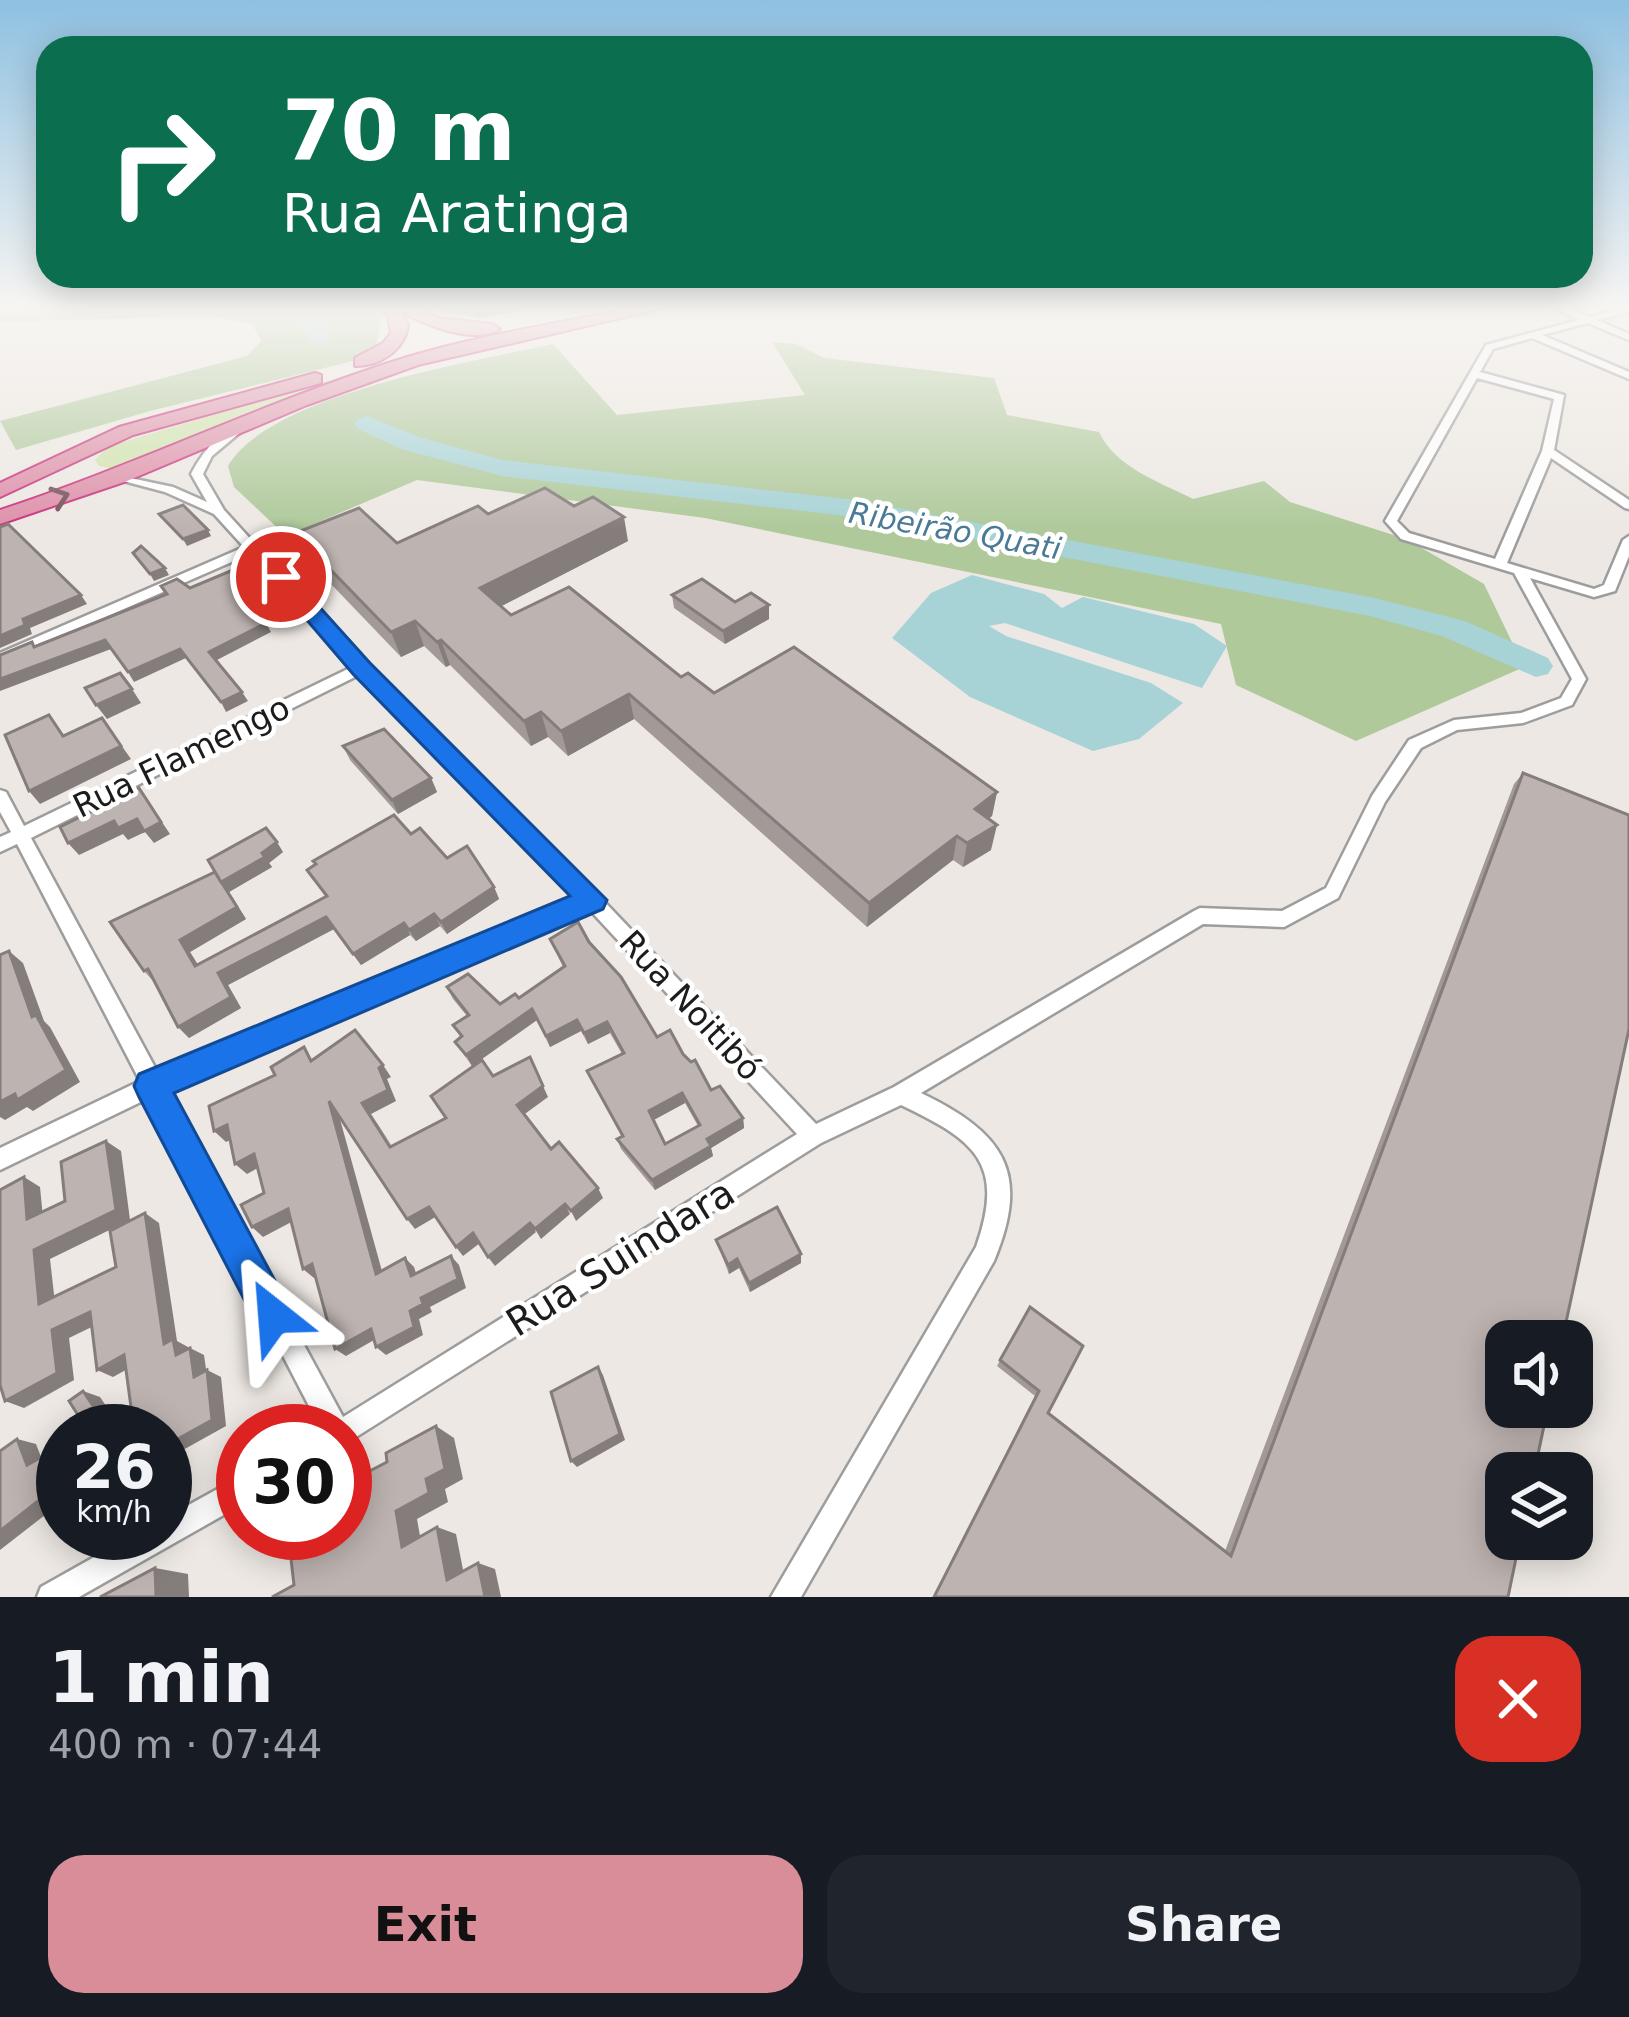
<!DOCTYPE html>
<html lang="en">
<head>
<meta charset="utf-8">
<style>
	body { margin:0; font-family:"DejaVu Sans",sans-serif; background:#20242c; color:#f1f3f6; height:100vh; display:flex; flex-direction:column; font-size:45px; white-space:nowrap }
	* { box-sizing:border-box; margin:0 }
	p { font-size:39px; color:#9ea1a6 }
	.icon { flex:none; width:66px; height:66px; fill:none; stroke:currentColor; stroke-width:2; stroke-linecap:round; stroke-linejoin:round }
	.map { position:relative; height:1597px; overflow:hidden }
	.sheet { display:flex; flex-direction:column; background:#171b24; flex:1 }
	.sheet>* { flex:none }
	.top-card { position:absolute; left:36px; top:36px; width:1557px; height:252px; border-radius:36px; box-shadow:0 6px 30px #0003; background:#0b6e4f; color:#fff; overflow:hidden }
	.buttons { position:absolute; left:1485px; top:1320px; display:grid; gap:24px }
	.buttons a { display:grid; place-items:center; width:108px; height:108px; border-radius:24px; background:#171b24; box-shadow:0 6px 30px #0003; font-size:60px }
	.speed { position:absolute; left:36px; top:1404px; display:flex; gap:24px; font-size:60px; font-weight:700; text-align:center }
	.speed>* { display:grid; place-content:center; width:156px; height:156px; border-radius:50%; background:#171b24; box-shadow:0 6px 30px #0003; line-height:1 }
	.speed small { font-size:30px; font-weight:400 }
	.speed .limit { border:18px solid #d22; background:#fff; color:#111 }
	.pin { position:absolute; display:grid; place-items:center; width:102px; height:102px; color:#fff; margin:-51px; border:6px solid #fff; border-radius:50%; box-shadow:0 3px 12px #0007 }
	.me { position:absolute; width:132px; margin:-66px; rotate:332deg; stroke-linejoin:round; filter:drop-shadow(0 0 9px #0008) }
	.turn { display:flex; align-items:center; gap:42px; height:252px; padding:0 48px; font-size:54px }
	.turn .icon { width:156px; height:156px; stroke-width:2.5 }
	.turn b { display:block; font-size:84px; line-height:102px }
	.round { display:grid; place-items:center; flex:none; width:126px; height:126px; border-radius:36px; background:#20242c }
	.headline { display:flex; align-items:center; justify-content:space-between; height:204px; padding:0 48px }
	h1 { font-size:72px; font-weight:700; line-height:90px }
	.button { display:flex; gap:24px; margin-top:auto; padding:24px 48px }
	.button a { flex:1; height:138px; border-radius:36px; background:#d88d99; color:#111; font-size:48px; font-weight:700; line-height:138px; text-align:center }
	.button a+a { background:#20242c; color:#f1f3f6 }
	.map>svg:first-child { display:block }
	.grass { fill:#cfe3ac }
	.forest { fill:#afc99b }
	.water { fill:#a7d3d7 }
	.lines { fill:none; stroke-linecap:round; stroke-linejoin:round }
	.stream { stroke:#a7d3d7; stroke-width:3 }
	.river { fill:#a7d3d7; fill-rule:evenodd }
	.street-casing { stroke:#9d9d9d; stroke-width:5 }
	.highway-casing { stroke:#c9327b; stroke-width:4 }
	.street { fill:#fff; fill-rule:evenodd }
	.highway { fill:#de90aa; fill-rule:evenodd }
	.wall { fill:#a39a97; fill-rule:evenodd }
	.shaded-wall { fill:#847d7b }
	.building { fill:#bdb3b0; stroke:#847d7b; stroke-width:3; fill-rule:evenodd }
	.oneway { stroke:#73505c }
	.route { fill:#1a73e8; stroke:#114b97; stroke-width:3 }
	.labels { text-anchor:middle; stroke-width:9; stroke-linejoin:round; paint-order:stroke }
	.far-water-label { font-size:30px; font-style:italic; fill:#4b7a95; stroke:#fff }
	.street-label { font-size:33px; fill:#1c1c1c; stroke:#fff }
	.near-street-label { font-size:39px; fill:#1c1c1c; stroke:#fff }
</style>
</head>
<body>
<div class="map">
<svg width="1629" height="1597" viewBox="0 0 1629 1597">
	<rect width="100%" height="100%" fill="#ede8e3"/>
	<path class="grass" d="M388,363l3,3 -273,104 -19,-4 -4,-6 14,-14z"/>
	<g class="forest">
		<path d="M0,305h367l14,17 -5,24 -19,14 -207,51 -134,39 -16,-29 247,-65 14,-15 -9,-17 -40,-8 -212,6z"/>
		<path d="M772,342l24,2 29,14 169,20 13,37 92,17c17,36 61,50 94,67l71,-18 26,21 116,37 78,45 40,83 -168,74 -120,-56 -15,-61 -516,-106 -288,-38 -131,56 -52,-49 -6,-21c42,-72 244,-104 325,-122l64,71 188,-20z"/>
	</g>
	<path class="water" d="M972,575l72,19 18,14 21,-11 111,27 33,22 -25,42 -197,-65 -16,3 17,10 145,47 32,20 -44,36 -46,12 -123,-54 -78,-59 39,-45z"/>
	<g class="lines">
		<g class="stream">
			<path d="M256,305l27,9 36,26"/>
			<path d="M0,309l40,-4"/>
		</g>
		<g class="river">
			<path d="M292,305h22l16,35 -3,5h-16z"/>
			<path d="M367,416l52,21 83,23 353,40 515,97 95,24 83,37 5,8 -5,8 -12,3 -94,-41 -72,-20 -515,-99 -353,-41 -101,-27 -43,-20 -4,-5 4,-5z"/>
		</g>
		<g class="street-casing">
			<g id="street">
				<path d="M1548,305h12l29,12 40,-11v6l-32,8 32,14v6l-41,-17 -46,12 87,37v7l-97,-41 -39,11 -13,23 84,23 -10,55 75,50v9l-4,-1 -74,-50 -44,105 87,26 10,-4 19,-45 6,-4v20l-14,35 -21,6 -64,-19 56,101 -14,26 -49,18 -66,7 -36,18 -36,54 -47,96 -54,29 -81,-3 -282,169c83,40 110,79 73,168l-193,336h-30l205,-350c30,-85 -2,-107 -75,-142l-80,38 -476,301v-13h-23l-173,-333 -149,72v-22l140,-67 -123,-237 -17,8v-15l11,-5 -11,-20v-22l6,2 18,34 328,-159 -102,-113 -250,109v-10l244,-106 -30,-33 -49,-22 -49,-13v-4l57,12 34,15 -16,-28c11,-21 28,-44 52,-48v4l-31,26 -9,18 21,36 30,33 4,1 1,5 107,116 232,230 218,229 78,-37 300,-176 6,-3 82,3 44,-23 46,-92 37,-56 45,-20 67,-7 40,-15 11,-19 -58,-106 -113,-34 -16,-18 101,-176 93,-25zM1477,378l77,21 -12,52 -47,108 -86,-26 -12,-12zM359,675l219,223 -420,175 -127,-235zM589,909l208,225 -454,283 -177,-327z"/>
				<path d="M243,1475v29l-164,93h-42l4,-10 96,-54h28v-15z"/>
			</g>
		</g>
		<g class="highway-casing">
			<g id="highway">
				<path d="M380,305h35l22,13 55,6 8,5c-26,16 -74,-3 -99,-18l7,14c-3,25 -29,42 -53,41v-8l28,-15 8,-10 -3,-17z"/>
				<path d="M646,305h31l-259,60 -111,40 -180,76 -127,43v-14c137,-45 267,-109 404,-152 78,-24 163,-36 242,-53z"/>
				<path d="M315,373l6,2v8l-188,52 -133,62v-14l119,-56z"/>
			</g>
		</g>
		<use href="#street" class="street"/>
		<use href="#highway" class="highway"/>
	</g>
	<g class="wall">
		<path d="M432,305l92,5 -45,8 -45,-7z"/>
		<path d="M488,514l140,27 -127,65 10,9 170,62 33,16 283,99 -5,24 -4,3 3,31 -28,17 -10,-7 -86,67 -233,-208 -66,37 -20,-19 -17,9 -81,-81 -4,2 -22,-21 -23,11 -95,-99 -11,-25 102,10z"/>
		<path d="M672,595l63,7 34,17 -44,25 -51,-36z"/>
		<path d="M343,746l88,32 6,14 -39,22 -48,-54z"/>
		<path d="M1523,773l-15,824h-575l102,-201 -38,-30 33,-59 18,106 177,138 289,-767z"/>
		<path d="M411,834l83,53 5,12 -52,35 -7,-8 -24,15 -6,-6 -49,30 -27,-36 -106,56 13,23 -52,30 -35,-56 -10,-11 -34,-49 173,-70 -14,11 3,4 -43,25 17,27 -56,33 8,13 127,-69 -18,-26z"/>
		<path d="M550,939l39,3 68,95 26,17 28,36 32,28 1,10 -33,20 2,8 -58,34 -34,-41 -4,-10 5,-2 -35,-66 35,-17 -12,-21 -22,11 -7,-13 -31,16 -13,-27 -65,46 -17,-24 6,-4 -8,-13 14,-9 -14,-17 -6,-12 53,17 19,-6 44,-31zM685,1103l13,23 -33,18 -12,-24z"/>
		<path d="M716,1240l85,23 -51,29 -11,-24 -10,6z"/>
	</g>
	<g class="shaded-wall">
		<path d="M516,305h7l1,5 -45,8 -2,-6z"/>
		<path d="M624,517l4,24 -140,72 -8,-25z"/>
		<path d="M208,530l3,6 -24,10 -4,-7z"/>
		<path d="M165,568l4,7 -15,6 -4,-7z"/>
		<path d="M81,595l6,9 -57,24 2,6 -32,14v-12l23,-17z"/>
		<path d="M273,598l4,9 -23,11 -5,-9z"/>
		<path d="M769,605v14l-44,25 -2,-13z"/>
		<path d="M415,621l9,25 -23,11 -10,-25z"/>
		<path d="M266,623l5,9 -56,29 -6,-9z"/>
		<path d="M105,640l6,9 -111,42v-12z"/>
		<path d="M441,640l9,25 -4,2 -9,-25z"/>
		<path d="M180,649l6,9 -52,24 -6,-10z"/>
		<path d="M132,689l9,14 -34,16 -11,-14z"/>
		<path d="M242,692l6,9 -22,11 -5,-10z"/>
		<path d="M629,694l5,25 -66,37 -7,-25z"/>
		<path d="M541,712l7,25 -17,9 -7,-25z"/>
		<path d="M102,718l29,41 -91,45 -11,-13z"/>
		<path d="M431,778l6,14 -39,22 -6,-14z"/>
		<path d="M139,788l31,46 -16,9 -9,-11 -17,8 -5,-6 -44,21 -11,-12 46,-22z"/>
		<path d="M997,792l-5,24 -22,17 5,-24z"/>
		<path d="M997,825l-6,25 -28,17 4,-24z"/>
		<path d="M957,836l-4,24 -86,67 2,-24z"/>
		<path d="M277,842l6,10 -14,11 3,4 -43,25 17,27 -56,33 16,26 -11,-12 -15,-26 35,-68 47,-19z"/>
		<path d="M494,887l5,12 -52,35 -6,-12z"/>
		<path d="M434,914l6,12 -24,15 -7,-11z"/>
		<path d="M326,917l8,12 -106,56 13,23 -52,30 -11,-11 40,-54z"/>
		<path d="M404,923l6,12 -49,30 -8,-11z"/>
		<path d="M9,951l14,12 21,58 6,6 30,55 -47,29 -6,-4 -22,13 -5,-3v-15l32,-85z"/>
		<path d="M532,1009l5,11 -65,46 -6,-11z"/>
		<path d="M577,1020l4,11 -31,16 -4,-11z"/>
		<path d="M607,1022l3,11 -22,11 -4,-11z"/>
		<path d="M383,1065l8,12 -4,2 9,22 -25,13 28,43 -37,-54 17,-35z"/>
		<path d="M543,1086l5,11 -26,19 -5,-11z"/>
		<path d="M682,1093l3,10 -33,18 -3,-10z"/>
		<path d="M329,1101l9,11 47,170 -9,-8z"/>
		<path d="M743,1118l1,10 -33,20 2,8 -58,34 -3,-10 55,-41z"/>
		<path d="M227,1125l11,11 -12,6 -12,-11z"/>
		<path d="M106,1141l15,10 9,69 -80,39 6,53 -17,-8 -5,-54z"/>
		<path d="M254,1154l11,10 -18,10 -12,-10z"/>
		<path d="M24,1177l16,10 4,41 -17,-9z"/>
		<path d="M598,1188l5,10 -27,23 -5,-10z"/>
		<path d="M565,1204l5,10 -29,25 -6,-10z"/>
		<path d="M429,1207l8,9 -22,13 -8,-10z"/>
		<path d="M288,1209l11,9 -36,19 -11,-10z"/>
		<path d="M145,1213l14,10 18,118 11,6 3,16 -15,-8 -12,-11z"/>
		<path d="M530,1223l6,9 -41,34 -7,-9z"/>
		<path d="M473,1233l7,10 -17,13 -7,-9z"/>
		<path d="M801,1254v9l-51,29 -1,-9z"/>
		<path d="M451,1256l8,9 7,23 -36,19 2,5 -13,7 4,16 -37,20 -10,-8 45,-49z"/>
		<path d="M405,1258l9,9 6,18 -9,-9z"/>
		<path d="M737,1259l2,9 -10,6 -1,-9z"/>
		<path d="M312,1264l11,9 -9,5 -11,-9z"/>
		<path d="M90,1312l16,8 -37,18 5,42 -50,28 -19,-7 47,-71z"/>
		<path d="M371,1329l10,7 -35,20 -11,-7z"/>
		<path d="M190,1348l14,7 4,28 -14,-6z"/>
		<path d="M124,1355l16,7 -27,15 -16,-7z"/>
		<path d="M598,1367l5,8 22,65 -48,27 -6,-6z"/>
		<path d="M207,1370l14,7 5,49 -61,34v-14z"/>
		<path d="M83,1391l17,6 21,31 -17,-6z"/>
		<path d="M436,1426l18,12 9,41 -18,10 3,13 -31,17 6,34 -21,-6 -6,-36z"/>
		<path d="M17,1439l19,5 10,26 -19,-5z"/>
		<path d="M38,1501h25v17l-18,-3 -45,35v-19z"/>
		<path d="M437,1527l19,7 10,51 -19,-5z"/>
		<path d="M478,1563l17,6 6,28h-16z"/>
		<path d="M155,1568l33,6 1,23h-33z"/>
	</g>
	<g class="building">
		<path d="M432,305h84l-39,7z"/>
		<path d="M545,488l29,18 19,-9 31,20 -144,71 31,27 58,-28 112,90 7,-4 26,20 80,-46 203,145 -22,17 22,16 -30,18 -10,-7 -88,67 -240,-209 -68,37 -20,-19 -17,9 -83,-81 -4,2 -22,-21 -24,11 -96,-99 64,-25 38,35 81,-37 10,8z"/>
		<path d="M183,505l25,25 -25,9 -24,-25z"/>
		<path d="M8,524l73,71 -58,24 2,6 -25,11v-109z"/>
		<path d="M141,546l24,22 -15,6 -17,-21z"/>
		<path d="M240,567l33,31 -24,11 17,14 -57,29 33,40 -21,10 -41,-53 -52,23 -23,-32 -105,39v-24l32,-13 2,5 133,-53 -6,-8 16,-7 13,9z"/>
		<path d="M702,579l33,23 16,-9 18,12 -46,26 -51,-36z"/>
		<path d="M120,673l12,16 -36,16 -11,-17z"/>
		<path d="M49,715l14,21 39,-18 19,28 -92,45 -24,-56z"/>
		<path d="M384,729l47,49 -39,22 -49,-54z"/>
		<path d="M1523,773l106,42v214l-67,312h-56v66h42l-14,66h-28v66h14l-12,58h-574l105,-206 -39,-31 30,-53 53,39 -35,67 183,143z"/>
		<path d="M139,788l22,34 -17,9 -7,-12 -19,9 -4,-7 -46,22 -8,-16z"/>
		<path d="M394,815l17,19 9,-6 27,30 20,-12 27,41 -53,35 -7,-8 -25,16 -5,-7 -51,31 -27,-37 -108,56 13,24 -53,30 -30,-58 -4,2 -34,-49 105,-50 22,35 -57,33 15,26 132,-70 -20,-26 9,-6 -3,-3z"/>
		<path d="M266,828l11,14 -15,11 3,4 -44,25 -13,-22z"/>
		<path d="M578,922l11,20 32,35 36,60 13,-7 13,24 8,8 4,-2 16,30 9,-4 23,32 -36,21 4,7 -59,34 -35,-41 6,-3 -36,-65 37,-18 -17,-31 -23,11 -7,-13 -31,16 -14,-27 -66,46 -11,-13 7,-6 -9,-11 16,-10 -22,-28 21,-13 32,30 15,-10 4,4 46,-32 -15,-27zM682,1093l18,32 -35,19 -16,-33z"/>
		<path d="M9,951l23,66 4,-2 30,55 -49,30 -2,-6 -15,8v-147z"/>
		<path d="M355,1030l28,35 -4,3 9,22 -26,13 28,44 56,-29 -15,-22 51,-36 11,16 37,-19 13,29 -26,19 34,44 8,-7 39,46 -27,23 -6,-7 -30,25 -5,-6 -42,34 -15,-24 -17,14 -27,-40 -22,12 -78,-118 47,173 29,-16 6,18 40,-20 7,23 -37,19 2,6 -13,7 4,16 -38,20 -5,-18 -36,20 -23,-85 -9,5 -15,-60 -36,18 -11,-22 23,-12 -10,-39 -19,10 -8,-39 -13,6 -5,-25 66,-31 -4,-8 33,-20 7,14z"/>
		<path d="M106,1141l10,69 -82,40 5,54 77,-37 -6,-36 35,-18 19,131 9,-5 3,16 14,-7 4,29 13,-7 5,50 -47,26v-15h-77l-19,-30 14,-10 21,31 27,-15 -7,-52 -27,15 -7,-58 -38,18 5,43 -52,28 -5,-16v-195l24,-13 3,42 38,-18 -4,-39z"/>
		<path d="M777,1207l24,47 -52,29 -12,-24 -9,6 -12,-25z"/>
		<path d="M598,1367l22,67 -49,27 -20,-69z"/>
		<path d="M436,1426l9,43 -19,10 3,14 -33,18 6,36 35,-20 10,53 31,-17 7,34h-213l22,-12 -6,-52h57v-49l42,-22 -1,-9z"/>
		<path d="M17,1439l10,26 36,-20v56l-20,14 -5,-14 -38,30v-80z"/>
		<path d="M155,1568l1,29h-56z"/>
	</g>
	<defs><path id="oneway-chevron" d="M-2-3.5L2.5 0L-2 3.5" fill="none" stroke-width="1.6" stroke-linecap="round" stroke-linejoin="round" transform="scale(3)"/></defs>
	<use class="oneway" href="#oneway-chevron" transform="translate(60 497) rotate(-19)"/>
	<linearGradient id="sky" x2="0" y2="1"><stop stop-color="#8ec0e1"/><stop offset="0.58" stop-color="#f7f5f2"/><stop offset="1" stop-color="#f7f5f2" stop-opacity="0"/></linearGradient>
	<rect width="1629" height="529" fill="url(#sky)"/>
	<path class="route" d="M281,571l8,2 81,90 237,237 -4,9 -429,184 120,223 -6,14 -14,6 -14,-6 -121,-233 -5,-11 5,-12 431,-178 -217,-222 -83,-97z"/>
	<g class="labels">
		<g class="far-water-label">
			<text transform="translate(955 531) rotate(10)" y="10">Ribeirão Quati</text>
		</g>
		<g class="street-label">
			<text transform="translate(181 756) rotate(-26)" y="12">Rua Flamengo</text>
			<text transform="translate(691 1005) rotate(47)" y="12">Rua Noitibó</text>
		</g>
		<g class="near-street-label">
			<text transform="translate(620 1257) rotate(-32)" y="14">Rua Suindara</text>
		</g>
	</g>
</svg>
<div class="buttons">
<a><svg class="icon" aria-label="sound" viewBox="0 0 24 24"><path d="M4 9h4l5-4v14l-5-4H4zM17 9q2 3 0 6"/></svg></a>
<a><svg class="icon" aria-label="layers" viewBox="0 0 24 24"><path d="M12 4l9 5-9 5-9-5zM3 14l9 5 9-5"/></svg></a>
</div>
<div class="speed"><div>26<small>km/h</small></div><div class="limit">30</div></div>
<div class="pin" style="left:281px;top:577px;background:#d93025"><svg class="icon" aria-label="arrive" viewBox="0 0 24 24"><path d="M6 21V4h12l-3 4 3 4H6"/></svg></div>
<svg class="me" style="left:274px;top:1316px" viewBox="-20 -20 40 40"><path d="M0-17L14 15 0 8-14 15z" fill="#1a73e8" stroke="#fff" stroke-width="4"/></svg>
<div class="top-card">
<div class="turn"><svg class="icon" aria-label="right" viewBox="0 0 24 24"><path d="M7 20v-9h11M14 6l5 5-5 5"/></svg><div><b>70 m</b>Rua Aratinga</div></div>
</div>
</div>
<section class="sheet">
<div class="headline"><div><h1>1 min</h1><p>400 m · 07:44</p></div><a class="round" style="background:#d93025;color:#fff"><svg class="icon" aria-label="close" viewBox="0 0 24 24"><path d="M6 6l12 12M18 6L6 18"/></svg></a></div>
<div class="button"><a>Exit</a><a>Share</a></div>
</section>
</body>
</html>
